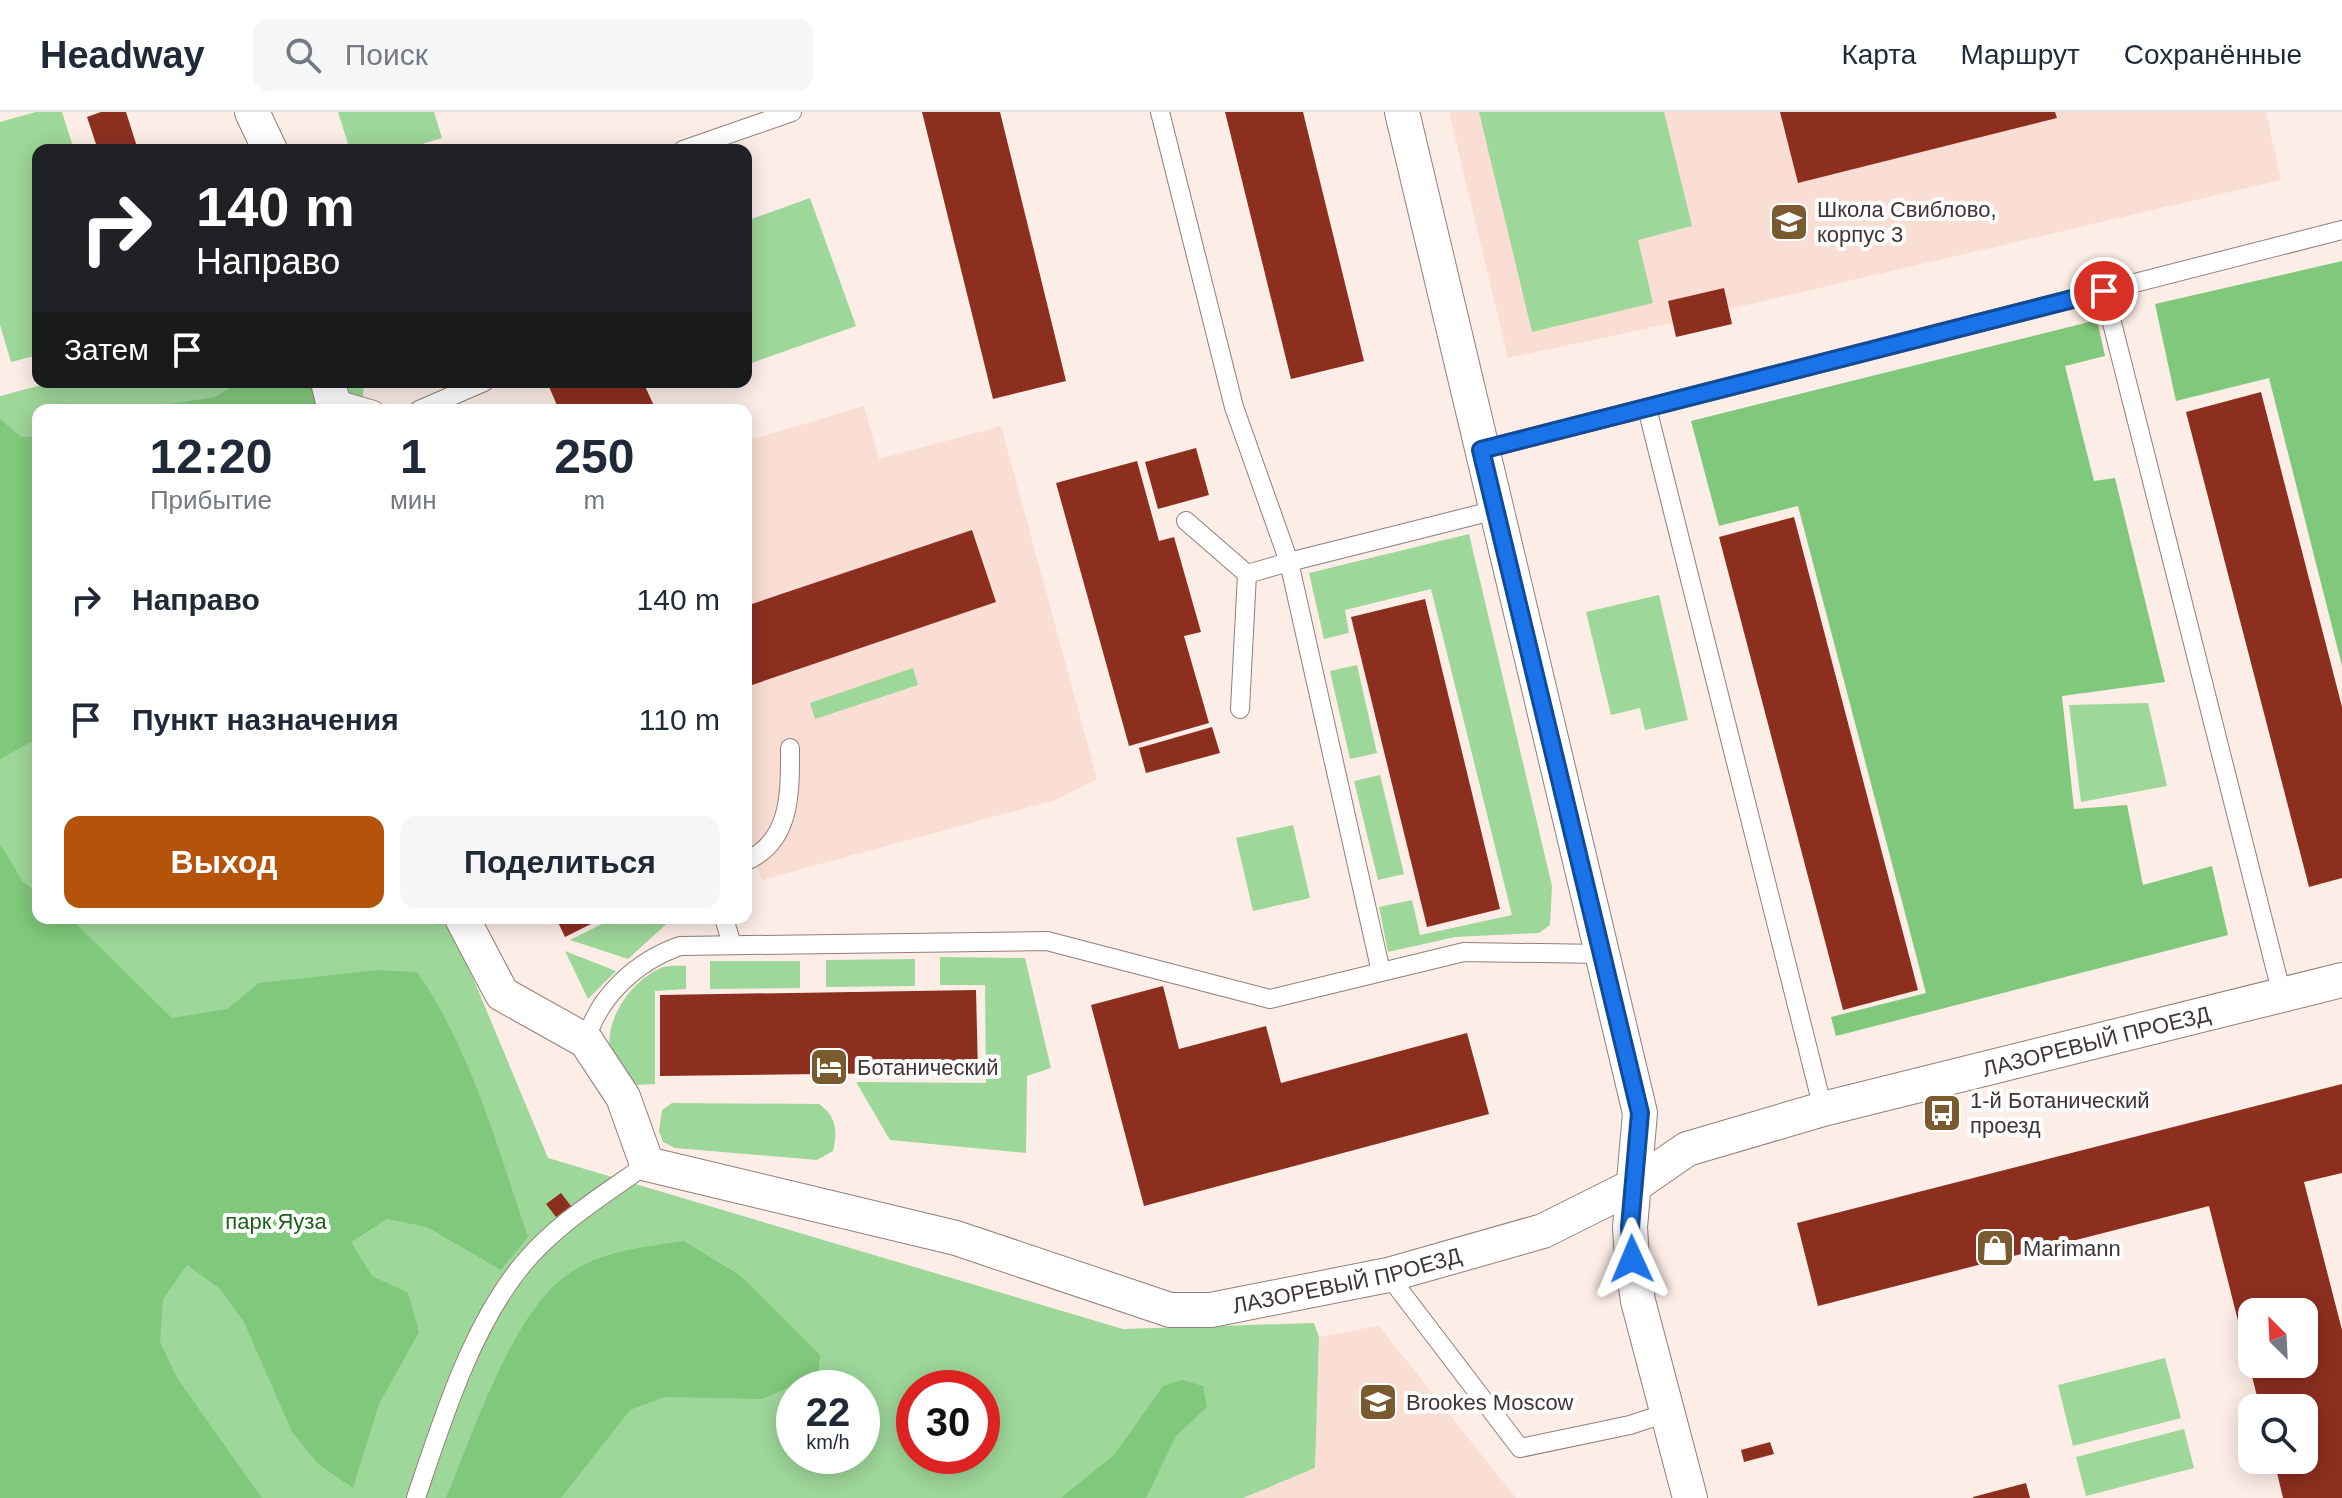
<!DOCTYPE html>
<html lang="ru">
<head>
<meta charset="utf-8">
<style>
	body { margin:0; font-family:Arial,sans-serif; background:#f6f6f7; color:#1f2937; height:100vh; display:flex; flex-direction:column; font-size:30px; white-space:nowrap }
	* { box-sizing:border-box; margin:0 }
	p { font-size:26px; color:#747a83 }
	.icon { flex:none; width:44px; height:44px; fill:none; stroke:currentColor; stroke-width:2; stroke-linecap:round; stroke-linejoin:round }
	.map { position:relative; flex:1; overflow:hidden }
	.side { position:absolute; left:32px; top:292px; width:720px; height:520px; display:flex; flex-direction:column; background:#fff; border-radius:16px; box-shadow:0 4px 20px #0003 }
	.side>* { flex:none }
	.guide { position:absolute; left:32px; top:32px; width:720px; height:244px; border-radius:16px; box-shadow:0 4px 20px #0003; background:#202124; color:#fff; overflow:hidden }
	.needle { width:52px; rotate:336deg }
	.tools { position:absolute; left:2238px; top:1186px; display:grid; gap:16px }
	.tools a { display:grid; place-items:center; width:80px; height:80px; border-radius:16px; background:#fff; box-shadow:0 4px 20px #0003; font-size:40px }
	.speed { position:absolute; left:776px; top:1258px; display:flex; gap:16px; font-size:40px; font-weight:700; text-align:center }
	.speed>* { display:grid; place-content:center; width:104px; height:104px; border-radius:50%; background:#fff; box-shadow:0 4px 20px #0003; line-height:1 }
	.speed small { font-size:20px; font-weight:400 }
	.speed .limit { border:12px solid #d22; background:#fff; color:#111 }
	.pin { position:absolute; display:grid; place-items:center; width:68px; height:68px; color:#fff; margin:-34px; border:4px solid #fff; border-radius:50%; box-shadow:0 2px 8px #0007 }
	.me { position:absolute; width:88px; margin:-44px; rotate:359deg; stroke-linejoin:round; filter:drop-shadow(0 0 6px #0008) }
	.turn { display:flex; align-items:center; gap:28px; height:168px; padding:0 32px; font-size:36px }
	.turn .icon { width:104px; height:104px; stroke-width:2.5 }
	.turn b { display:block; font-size:56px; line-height:68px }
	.then { display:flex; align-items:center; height:76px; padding:0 32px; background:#0003; gap:16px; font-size:30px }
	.eta { display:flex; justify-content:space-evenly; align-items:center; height:136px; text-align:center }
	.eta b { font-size:48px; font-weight:700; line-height:56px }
	.button { display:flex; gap:16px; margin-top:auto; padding:16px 32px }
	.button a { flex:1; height:92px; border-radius:16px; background:#b45309; color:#fff; font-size:32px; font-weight:700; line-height:92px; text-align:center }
	.button a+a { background:#f6f6f7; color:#1f2937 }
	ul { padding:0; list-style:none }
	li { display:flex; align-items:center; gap:24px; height:120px; padding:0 32px }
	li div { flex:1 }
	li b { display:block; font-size:30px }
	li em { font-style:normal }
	header { display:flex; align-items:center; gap:48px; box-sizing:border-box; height:112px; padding:0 40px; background:#fff; border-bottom:2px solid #e0e1e3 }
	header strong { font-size:38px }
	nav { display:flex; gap:44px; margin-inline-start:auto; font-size:28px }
	.search { width:560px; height:72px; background:#f6f6f7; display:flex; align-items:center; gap:20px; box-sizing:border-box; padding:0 28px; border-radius:16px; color:#747a83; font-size:30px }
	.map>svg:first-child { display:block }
	.built { fill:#faded4 }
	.green { fill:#9ed79a; fill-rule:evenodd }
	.forest { fill:#80c87b }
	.building { fill:#8c2f1f; fill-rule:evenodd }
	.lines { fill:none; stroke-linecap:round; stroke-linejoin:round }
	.lane-casing { stroke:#917f78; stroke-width:20 }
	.street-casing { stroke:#917f78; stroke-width:36 }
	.lane { stroke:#fff; stroke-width:18 }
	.street { stroke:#fff; stroke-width:34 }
	.route-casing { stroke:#114b97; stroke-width:20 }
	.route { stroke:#1a73e8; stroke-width:14 }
	.labels { text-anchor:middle; stroke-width:8; stroke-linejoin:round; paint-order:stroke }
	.poi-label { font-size:22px; fill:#3e3633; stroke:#fefefe; text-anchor:start }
	.street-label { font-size:22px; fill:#3e3633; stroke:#fefefe }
	.park-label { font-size:22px; fill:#1b621a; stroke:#fefefe }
</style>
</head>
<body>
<header>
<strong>Headway</strong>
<div class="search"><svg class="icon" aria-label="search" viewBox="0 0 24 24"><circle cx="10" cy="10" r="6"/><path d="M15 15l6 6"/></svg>Поиск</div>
<nav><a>Карта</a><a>Маршрут</a><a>Сохранённые</a></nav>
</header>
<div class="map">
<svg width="2342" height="1386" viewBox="0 0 2342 1386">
	<rect width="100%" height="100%" fill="#fdede7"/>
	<g class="built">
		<path d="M1449,0h817l15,68 -552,129 -5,-21 -56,13 5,22 -165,35z"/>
		<path d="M864,294l15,53 122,-33 96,353 -42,21 -293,80 -16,-48v-391z"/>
		<path d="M1379,1214l137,172h-273l72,-30 4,-131z"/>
	</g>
	<g class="green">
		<path d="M36,0h26l12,38h-36v205l-27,7 -11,-37v-203z"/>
		<path d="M338,0h96l8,26 -40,12h-52z"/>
		<path d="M1479,0h185l28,114 -54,14 15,63 -121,29z"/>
		<path d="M810,86l46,128 -110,39v-144z"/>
		<path d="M53,270h311l-2,28h-324v508h410l100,240 575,171 191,-6 5,14 -4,131 -72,30h-1243v-1102zM794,1276h68v68h-68zM914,1276h68v68h-68z"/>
		<path d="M1469,422l83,352 -2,39 -11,8 -84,4 -67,15 -9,-45 33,-7 8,35 92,-20 -81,-326 -86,21 4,23 -25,6 -15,-66z"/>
		<path d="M1659,483l29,125 -43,10 -5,-22 -29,7 -25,-103z"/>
		<path d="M1357,553l20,88 -27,6 -20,-88z"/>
		<path d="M913,556l5,17 -103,34 -5,-16z"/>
		<path d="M2148,591l19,83 -86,16 -12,-97z"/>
		<path d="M1380,663l24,99 -26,6 -24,-99z"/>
		<path d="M1293,713l17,73 -57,13 -17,-73z"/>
		<path d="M614,806h59l-45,41 -58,-19z"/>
		<path d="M565,839l51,20 -28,28z"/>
		<path d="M940,845l85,1 26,110 -24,8 -1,77 -136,-13 -34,-58 130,1 -1,-98h-45z"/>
		<path d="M915,847v27l-89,1v-27z"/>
		<path d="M710,849h90v27l-90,1z"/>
		<path d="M686,854v23l-31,2v93l-20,1c-7,-10 -22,-24 -25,-36 -5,-30 22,-69 51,-81 7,-3 17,-2 25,-2z"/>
		<path d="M672,991l147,1c17,12 19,27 14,47l-16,9 -142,-12 -12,-6 -4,-11 3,-21z"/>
		<path d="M2165,1246l16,60 -108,28 -15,-61z"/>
		<path d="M2184,1317l10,39 -108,28 -10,-39z"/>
	</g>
	<g class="forest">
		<path d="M2342,149v405l-73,-288 -93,23 -21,-97z"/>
		<path d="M2097,208l8,36 -40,10 29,115 21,-3 50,204 -103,14 12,113 53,-4 16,80 69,-19 16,69 -392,101 -5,-19 95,-24 -128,-487 -79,20 -28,-105z"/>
		<path d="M240,270h74l1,28h-185l85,-13z"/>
		<path d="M0,307l21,18h17v301l-38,21z"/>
		<path d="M0,732l23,38 15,11v25h32l102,100 55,-9 32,-26 119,-13 39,2c55,79 80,175 111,265l-27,33 -74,-43 -40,-8 -36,23 21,34 36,17 11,39 -40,72 -26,84 -35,-24 -26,-32 -48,-110 -24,-33 -33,-24 -24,34 -3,43 17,36 85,120h-262z"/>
		<path d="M684,1129l57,35 79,79 -2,20 -56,24 -98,-2 -34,13 -69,88h-115c26,-62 64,-179 117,-220 34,-27 80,-31 121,-37z"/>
		<path d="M1182,1268l21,6 4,21 -31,29 -30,62h-85l54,-44 48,-68z"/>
	</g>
	<g class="building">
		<path d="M101,0h25l12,38h-40l-11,-33z"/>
		<path d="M922,0h78l66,269 -73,18z"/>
		<path d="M1225,0h78l61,249 -73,18z"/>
		<path d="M1780,0h275l2,6 -259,65z"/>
		<path d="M1724,176l8,36 -56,13 -8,-36z"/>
		<path d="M547,270h96l13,28h-97z"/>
		<path d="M2261,280l81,315v171l-33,9 -123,-475z"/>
		<path d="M1196,336l13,47 -51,14 -13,-47z"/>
		<path d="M1137,349l22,80 15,-4 27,95 -17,4 25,87 -80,23 -73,-263z"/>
		<path d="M1794,405l124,473 -75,20 -124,-473z"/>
		<path d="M972,418l24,72 -247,84 -3,-80z"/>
		<path d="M1425,487l75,310 -73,18 -76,-310z"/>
		<path d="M1212,615l8,26 -74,20 -7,-25z"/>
		<path d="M556,806h47l-38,19z"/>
		<path d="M1163,874l16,63 87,-23 15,57 186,-50 22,81 -345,92 -53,-201z"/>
		<path d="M976,878l2,82 -318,4v-81z"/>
		<path d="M2342,972v89l-38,9 38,148v168h-59l-9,-38h30v-52h-44l-51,-202 -391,100 -21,-83zM2252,1200h52v52h-52z"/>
		<path d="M561,1081l10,13 -15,11 -10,-13z"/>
		<path d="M1770,1330l4,12 -30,8 -3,-12z"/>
		<path d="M2026,1371l4,15h-57v-1z"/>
	</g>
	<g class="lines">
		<g class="lane-casing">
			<g id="lane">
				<path d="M1160,0l74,295 55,155 -42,12 -61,-53"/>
				<path d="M683,38l109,-38"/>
				<path d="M2104,179l178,704"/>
				<path d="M332,286l42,12"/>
				<path d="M1647,296l176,701"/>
				<path d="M419,298l65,-28"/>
				<path d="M1481,338l861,-220"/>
				<path d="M1240,597l7,-135"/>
				<path d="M746,749c46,-20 44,-70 44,-113"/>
				<path d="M724,806l8,27"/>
				<path d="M1381,860l-92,-410 207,-52"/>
				<path d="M586,929c12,-45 51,-80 94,-95l367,-5 223,58 194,-47 139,2"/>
				<path d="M1388,1163l132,173 110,-23 36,-12"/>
				<path d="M416,1386c26,-77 55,-171 107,-234 34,-41 81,-69 124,-100"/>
			</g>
		</g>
		<g class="street-casing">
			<g id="street">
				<path d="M252,0l18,38"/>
				<path d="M1402,0l238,1001 -10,114 2,32 6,42 52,197"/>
				<path d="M328,270l7,28"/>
				<path id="s1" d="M462,806l40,76 84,47 37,56 24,67 309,74 214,72h41l177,-35 155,-44 92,-46 52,-36 136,-40 519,-129"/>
			</g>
		</g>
		<use href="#lane" class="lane"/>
		<use href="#street" class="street"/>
	</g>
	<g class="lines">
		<g class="route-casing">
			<path id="route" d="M1632,1147l-2,-32 10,-114 -159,-663 623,-159"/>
		</g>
		<use href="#route" class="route"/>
	</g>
	<defs>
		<g id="school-square" transform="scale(2)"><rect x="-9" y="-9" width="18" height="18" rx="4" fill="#7a5b30" stroke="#fefefe"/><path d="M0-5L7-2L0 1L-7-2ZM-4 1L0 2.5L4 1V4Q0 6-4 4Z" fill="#fff"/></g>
		<g id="hotel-square" transform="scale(2)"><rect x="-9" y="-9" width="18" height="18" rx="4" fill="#7a5b30" stroke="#fefefe"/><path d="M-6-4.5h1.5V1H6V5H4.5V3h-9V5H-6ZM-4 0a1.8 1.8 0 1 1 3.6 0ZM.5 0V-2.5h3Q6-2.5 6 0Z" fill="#fff"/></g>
		<g id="bus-square" transform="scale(2)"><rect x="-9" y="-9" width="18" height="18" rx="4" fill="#7a5b30" stroke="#fefefe"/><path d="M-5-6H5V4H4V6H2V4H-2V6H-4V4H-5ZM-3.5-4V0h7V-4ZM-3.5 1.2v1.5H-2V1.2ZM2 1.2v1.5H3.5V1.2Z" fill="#fff"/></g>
		<g id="shop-square" transform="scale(2)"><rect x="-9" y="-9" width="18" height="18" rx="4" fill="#7a5b30" stroke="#fefefe"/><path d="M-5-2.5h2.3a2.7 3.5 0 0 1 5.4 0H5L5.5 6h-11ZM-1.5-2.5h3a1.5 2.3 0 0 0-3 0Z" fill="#fff"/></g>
	</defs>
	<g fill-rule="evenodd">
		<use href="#school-square" x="1789" y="110"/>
		<use href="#hotel-square" x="829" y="955"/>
		<use href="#bus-square" x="1942" y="1001"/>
		<use href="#shop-square" x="1995" y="1136"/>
		<use href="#school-square" x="1378" y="1290"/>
	</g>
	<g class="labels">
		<g class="poi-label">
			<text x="1817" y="105">Школа Свиблово,<tspan x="1817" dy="25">корпус 3</tspan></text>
			<text x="857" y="963">Ботанический</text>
			<text x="1970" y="996">1-й Ботанический<tspan x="1970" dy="25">проезд</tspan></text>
			<text x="2023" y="1144">Marimann</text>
			<text x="1406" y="1298">Brookes Moscow</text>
		</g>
		<g class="street-label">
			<text dy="8" stroke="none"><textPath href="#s1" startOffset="1836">ЛАЗОРЕВЫЙ ПРОЕЗД</textPath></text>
			<text dy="8" stroke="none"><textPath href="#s1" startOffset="1044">ЛАЗОРЕВЫЙ ПРОЕЗД</textPath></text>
		</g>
		<g class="park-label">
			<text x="276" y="1117">парк Яуза</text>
		</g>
	</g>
</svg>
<div class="tools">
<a><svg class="needle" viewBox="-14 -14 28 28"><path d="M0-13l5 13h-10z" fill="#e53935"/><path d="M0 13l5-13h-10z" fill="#747a83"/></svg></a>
<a><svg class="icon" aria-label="search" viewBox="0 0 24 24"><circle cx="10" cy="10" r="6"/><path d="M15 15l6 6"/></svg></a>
</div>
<div class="speed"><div>22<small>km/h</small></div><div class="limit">30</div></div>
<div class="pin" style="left:2104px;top:179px;background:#d93025"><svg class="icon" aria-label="arrive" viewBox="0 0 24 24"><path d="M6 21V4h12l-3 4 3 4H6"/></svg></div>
<svg class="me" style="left:1632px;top:1147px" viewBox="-20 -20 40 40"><path d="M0-17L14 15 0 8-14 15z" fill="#1a73e8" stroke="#fff" stroke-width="4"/></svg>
<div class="guide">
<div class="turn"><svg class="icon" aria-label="right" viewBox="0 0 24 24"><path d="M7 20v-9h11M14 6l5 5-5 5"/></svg><div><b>140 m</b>Направо</div></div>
<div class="then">Затем<svg class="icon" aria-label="arrive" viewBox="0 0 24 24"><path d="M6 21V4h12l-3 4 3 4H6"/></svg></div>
</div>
<section class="side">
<div class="eta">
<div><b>12:20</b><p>Прибытие</p></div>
<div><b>1</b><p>мин</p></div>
<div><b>250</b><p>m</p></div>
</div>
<ul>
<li><svg class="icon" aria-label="right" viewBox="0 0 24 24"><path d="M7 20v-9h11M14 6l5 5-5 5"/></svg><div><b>Направо</b></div><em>140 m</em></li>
<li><svg class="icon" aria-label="arrive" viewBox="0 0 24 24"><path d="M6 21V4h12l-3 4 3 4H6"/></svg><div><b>Пункт назначения</b></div><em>110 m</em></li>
</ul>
<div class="button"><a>Выход</a><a>Поделиться</a></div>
</section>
</div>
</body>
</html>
